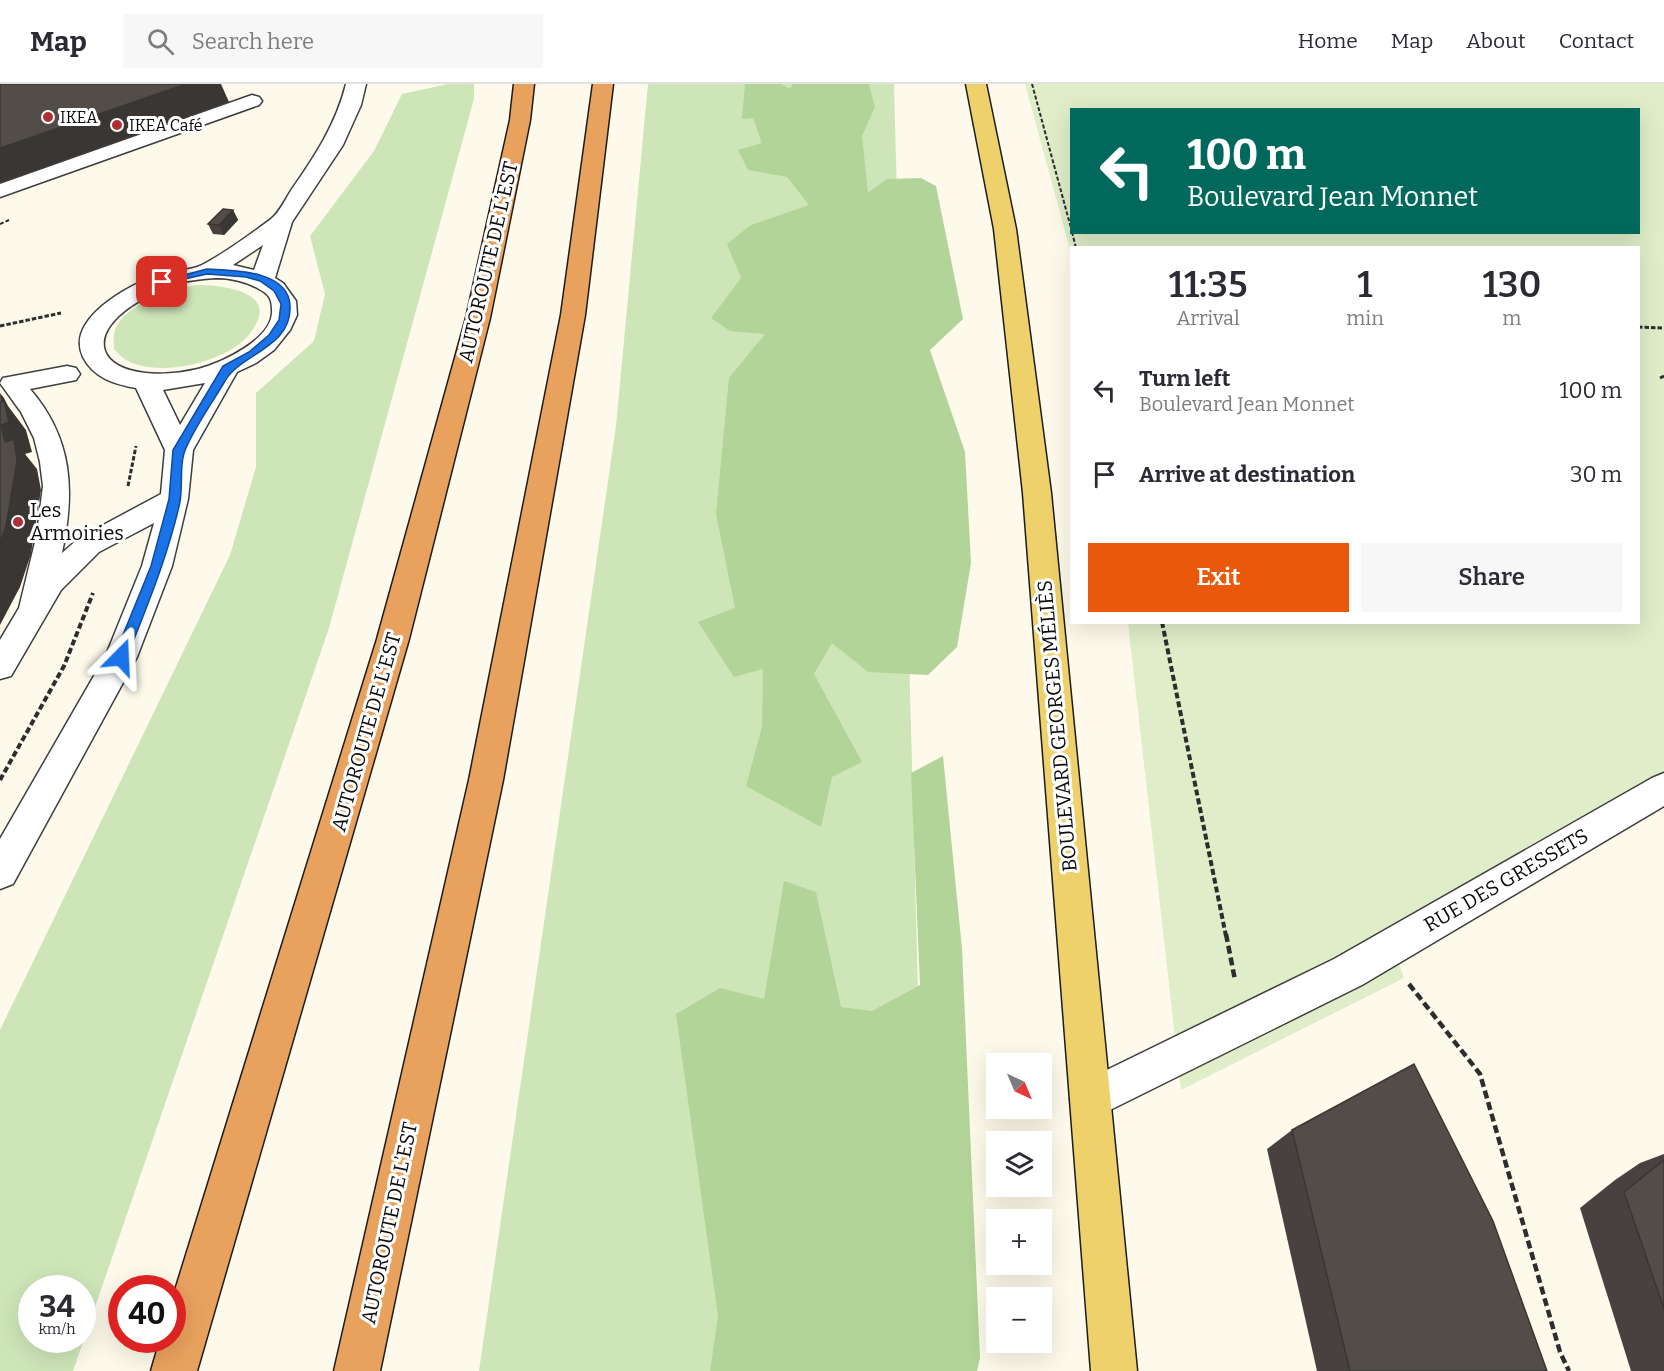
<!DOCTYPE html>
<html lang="en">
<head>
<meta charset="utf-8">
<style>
	body { margin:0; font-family:Bitter,serif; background:#f7f7f7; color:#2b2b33; height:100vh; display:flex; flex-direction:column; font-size:22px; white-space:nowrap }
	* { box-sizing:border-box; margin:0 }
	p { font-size:20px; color:#7c7c81 }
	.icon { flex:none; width:33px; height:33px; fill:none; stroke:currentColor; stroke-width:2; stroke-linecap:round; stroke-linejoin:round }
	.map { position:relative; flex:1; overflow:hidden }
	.details { position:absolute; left:1070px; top:162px; width:570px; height:378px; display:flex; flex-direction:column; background:#fff; border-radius:0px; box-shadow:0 6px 24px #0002 }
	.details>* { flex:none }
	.guide { position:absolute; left:1070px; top:24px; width:570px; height:126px; border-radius:0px; box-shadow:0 6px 24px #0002; background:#00695c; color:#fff; overflow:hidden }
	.needle { width:39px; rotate:136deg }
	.tools { position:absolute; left:986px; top:969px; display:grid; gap:12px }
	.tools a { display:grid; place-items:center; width:66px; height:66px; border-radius:0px; background:#fff; box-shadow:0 6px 24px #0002; font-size:30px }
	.speed { position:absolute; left:18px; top:1191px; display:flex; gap:12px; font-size:30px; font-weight:700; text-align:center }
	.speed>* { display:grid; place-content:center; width:78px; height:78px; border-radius:50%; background:#fff; box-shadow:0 6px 24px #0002; line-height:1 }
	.speed small { font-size:15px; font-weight:400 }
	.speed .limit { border:9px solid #d22; background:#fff; color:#111 }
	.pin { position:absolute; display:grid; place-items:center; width:51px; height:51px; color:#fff; margin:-26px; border-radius:12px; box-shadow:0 3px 9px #0006 }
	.me { position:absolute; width:66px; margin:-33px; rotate:21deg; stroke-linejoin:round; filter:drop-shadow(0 0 4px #0008) }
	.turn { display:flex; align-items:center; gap:21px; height:126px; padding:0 18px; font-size:27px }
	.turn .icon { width:78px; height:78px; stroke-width:2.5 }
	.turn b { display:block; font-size:42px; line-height:51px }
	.eta { display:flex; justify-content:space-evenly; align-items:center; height:102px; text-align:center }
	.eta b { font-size:36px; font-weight:600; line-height:42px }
	.cta { display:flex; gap:12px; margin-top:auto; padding:12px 18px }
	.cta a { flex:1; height:69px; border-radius:0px; background:#ea580c; color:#fff; font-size:24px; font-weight:600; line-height:69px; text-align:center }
	.cta a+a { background:#f7f7f7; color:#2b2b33 }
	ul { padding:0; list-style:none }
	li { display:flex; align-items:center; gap:18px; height:84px; padding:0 18px }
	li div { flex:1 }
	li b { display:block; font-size:22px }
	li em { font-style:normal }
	header { display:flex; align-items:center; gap:36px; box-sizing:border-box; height:84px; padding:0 30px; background:#fff; border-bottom:2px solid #e1e1e2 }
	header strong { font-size:28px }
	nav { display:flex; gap:33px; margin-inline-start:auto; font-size:21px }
	.search { width:420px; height:54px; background:#f7f7f7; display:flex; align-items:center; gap:15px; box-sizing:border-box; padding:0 21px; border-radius:0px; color:#7c7c81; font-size:22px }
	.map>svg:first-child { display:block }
	.green { fill:#cee5b8; fill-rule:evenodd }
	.forest { fill:#b2d498 }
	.pitch { fill:#dfedc9; fill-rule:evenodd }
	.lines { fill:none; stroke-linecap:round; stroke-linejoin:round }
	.minor-casing { stroke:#3e3e3e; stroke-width:3 }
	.major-casing { stroke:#1c1c1c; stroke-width:3 }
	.highway-casing { stroke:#1c1c1c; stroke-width:3 }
	.path-far3 { stroke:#2d2d2d; stroke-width:2; stroke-dasharray:4 2; stroke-linecap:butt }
	.path-far2 { stroke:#2d2d2d; stroke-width:3; stroke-dasharray:4.5 2; stroke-linecap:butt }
	.path-far1 { stroke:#2d2d2d; stroke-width:4; stroke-dasharray:6 3; stroke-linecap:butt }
	.path { stroke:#2d2d2d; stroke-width:4.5; stroke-dasharray:8 4; stroke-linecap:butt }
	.minor { fill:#fff; fill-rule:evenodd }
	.major { fill:#eed16b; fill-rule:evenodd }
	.highway { fill:#e9a15e; fill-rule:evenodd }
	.wall { fill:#47423f }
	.shaded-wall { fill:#3a3633 }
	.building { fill:#534d49; stroke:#3a3633; stroke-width:1.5 }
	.route { fill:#1a73e8; stroke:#114b97; stroke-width:1.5 }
	.poi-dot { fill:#b02f32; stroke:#fff; stroke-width:2 }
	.labels { text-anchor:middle; stroke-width:6; stroke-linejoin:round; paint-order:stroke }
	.far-poi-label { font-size:16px; fill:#0b0b0b; stroke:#fff; text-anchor:start }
	.street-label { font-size:20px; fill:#0b0b0b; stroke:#fff }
	.poi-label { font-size:20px; fill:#0b0b0b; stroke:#fff; text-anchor:start }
</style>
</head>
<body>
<header>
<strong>Map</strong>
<div class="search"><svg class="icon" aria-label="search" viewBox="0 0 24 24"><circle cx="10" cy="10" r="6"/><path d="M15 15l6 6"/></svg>Search here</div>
<nav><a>Home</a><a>Map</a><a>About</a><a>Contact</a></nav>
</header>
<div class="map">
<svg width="1664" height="1287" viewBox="0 0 1664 1287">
	<rect width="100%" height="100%" fill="#fdfaeb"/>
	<g class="green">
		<path d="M448,0h26v15l-145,529 -256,743h-73v-341l230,-475 26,-88v-74l58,-52 11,-47 -15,-58 64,-85 28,-57zM82,1204v52h-50v-52z"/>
		<path d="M648,0h246l34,1287h-449l137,-945z"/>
		<path d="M196,201c26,0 86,6 55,47 -21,30 -90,46 -123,29 -5,-2 -10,-8 -14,-12 0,-5 -1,-10 0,-15 6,-30 57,-43 82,-49z"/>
	</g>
	<g class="forest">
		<path d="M745,0h36l9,5 3,-5h76l6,23 -13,29 6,57 19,-14 34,-1 15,8 27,133 -33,31 35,102 6,111 -14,84 -29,28 -60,-3 -36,-29 -18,31 48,88 -30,15 -11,50 -75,-41 16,-59 1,-58 -29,8 -36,-55 37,-14 -19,-94 13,-136 36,-44 -35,-3 -19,-13 30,-40 -14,-34 24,-19 58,-20 -22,-28 -39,-7 -10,-20 24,-7 -9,-25 -11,1z"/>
		<path d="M943,672l19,193 18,409 -3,13h-267l8,-55 -42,-302 44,-26 44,11 20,-118 32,11 25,115 31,4 48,-26 -9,-212z"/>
	</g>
	<path class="pitch" d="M1025,0h639v688l-276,160 16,46 -223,112 -53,-467 510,-1v-374h-567v5zM1071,26h567v122h-567z"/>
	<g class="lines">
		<g class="minor-casing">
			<g id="minor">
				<path d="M346,0h20l-5,21 -18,40 -51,77 -17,56 8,5 13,18 1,14 -7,15 -16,20 -18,13 -19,9 -44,78 -5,49 -16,67 -35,91 -124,227 -13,5v-50l106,-184 36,-89 12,-43 -55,29 -38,38 -50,86 -11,3v-39l19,-32 18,-74 6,-48 -3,-24 -6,-24 -13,-26 -21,-29 3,-5 64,-12 9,2 4,6 -4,6 -46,9c43,50 45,102 32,164l17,-15 82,-44 4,-44 -29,-62c-22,-4 -42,-10 -53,-31 -18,-38 46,-72 75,-82 14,-5 32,-4 44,-10 18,-9 53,-34 69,-46 9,-7 15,-21 21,-30 23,-33 44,-65 54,-105zM263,161l-9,25 -21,-5zM215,194c16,0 30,3 44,11 10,5 13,10 13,21 2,29 -51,53 -74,59 -21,5 -48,7 -68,1 -11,-3 -24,-10 -26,-23 -4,-30 51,-57 75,-64 12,-3 24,-4 36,-5zM205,299l-25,42 -17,-35z"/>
				<path d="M252,11l7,2 3,4 -3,4 -259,92v-13z"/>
				<path d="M1664,689v33l-302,179 -258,128 -14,6 -14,-6 -6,-14 6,-14 258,-126 318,-181z"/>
			</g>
		</g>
		<g class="major-casing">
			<path id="major" d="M966,0h20l30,145 35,264 86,878h-46l-68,-878 -29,-264z"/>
		</g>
		<g class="highway-casing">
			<g id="highway">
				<path d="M514,0h20l-4,36 -40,198 -81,321 -212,732h-46l9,-31h12v-40l205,-661 89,-321 44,-198z"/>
				<path d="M593,0h20l-28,231 -82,465 -123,591h-46l135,-591 92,-465z"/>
			</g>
		</g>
		<g class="path-far3">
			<path d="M1032,0l39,144"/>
			<path d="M0,140l9,-4"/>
			<path d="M1072,148l4,16"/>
		</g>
		<g class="path-far2">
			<path d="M0,242l61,-13"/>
			<path d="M1638,243l26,1"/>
			<path d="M1660,294l4,-2"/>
			<path d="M128,402l8,-40"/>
		</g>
		<g class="path-far1">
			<path d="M1162,538l64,314"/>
			<path d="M0,696l64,-114 29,-73"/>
		</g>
		<g class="path">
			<path d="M1226,850l9,46"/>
			<path d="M1409,900l71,90 80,278 9,19"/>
		</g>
		<use href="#minor" class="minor"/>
		<use href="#major" class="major"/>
		<use href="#highway" class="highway"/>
	</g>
	<g class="wall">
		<path d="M233,126l5,10 -14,15 -11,-1 -5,-10z"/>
		<path d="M1292,1046l255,241h-230l-50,-222z"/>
		<path d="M1664,1070v217h-33l-51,-163 35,-28 25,-17z"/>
	</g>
	<g class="shaded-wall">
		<path d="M186,0h35l8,18 -229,81v-35z"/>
		<path d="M233,126l5,10 -14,15 -5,-10z"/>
		<path d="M0,309l4,5 4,8 18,24 6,22 -7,2 12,15 4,21 -10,64 -11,33 -20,38v-82l5,-101 -4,-17z"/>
	</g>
	<g class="building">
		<path d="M0,0h186l-186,64z"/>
		<path d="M223,125l10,1 -14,15 -11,-1z"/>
		<path d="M4,317l5,21 -8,3 4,17 9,-3 3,22 -11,65 -6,17v-141z"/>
		<path d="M1414,980l79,157 54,150h-197l-58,-241z"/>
		<path d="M1664,1076v149l-40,-117z"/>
	</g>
	<path class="route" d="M207,185c25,1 82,1 83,37 2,42 -50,48 -65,75 -13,22 -29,44 -39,67 -7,15 -3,37 -6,54 -12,54 -33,104 -53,155l-6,5 -7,-5 37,-91 18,-67 4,-49 50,-84 26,-14 20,-17 10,-15 2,-16 -7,-13 -14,-10 -14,-4 -39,-3 -45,10 -5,-2z"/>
	<g class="poi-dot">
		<circle cx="48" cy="33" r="6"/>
		<circle cx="117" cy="41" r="6"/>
		<circle cx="18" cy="438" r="6"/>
	</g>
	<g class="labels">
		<g class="far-poi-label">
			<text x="60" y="39">IKEA</text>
			<text x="129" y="47">IKEA Café</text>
		</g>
		<g class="street-label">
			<text transform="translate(488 178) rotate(-77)" y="7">AUTOROUTE DE L’EST</text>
			<text transform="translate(1057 642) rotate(-95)" y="7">BOULEVARD GEORGES MÉLIÈS</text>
			<text transform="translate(366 648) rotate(-74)" y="7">AUTOROUTE DE L’EST</text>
			<text transform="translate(1506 796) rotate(-30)" y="7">RUE DES GRESSETS</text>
			<text transform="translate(389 1139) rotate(-78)" y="7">AUTOROUTE DE L’EST</text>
		</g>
		<g class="poi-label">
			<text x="30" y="433">Les<tspan x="30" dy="23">Armoiries</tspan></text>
		</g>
	</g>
</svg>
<div class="tools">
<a><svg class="needle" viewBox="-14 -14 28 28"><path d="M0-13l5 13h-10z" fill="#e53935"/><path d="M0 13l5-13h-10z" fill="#7c7c81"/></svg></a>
<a><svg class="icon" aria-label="layers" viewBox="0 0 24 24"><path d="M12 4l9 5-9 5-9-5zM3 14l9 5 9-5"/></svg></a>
<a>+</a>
<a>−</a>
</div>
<div class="speed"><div>34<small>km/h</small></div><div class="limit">40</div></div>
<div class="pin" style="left:162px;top:198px;background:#d93025"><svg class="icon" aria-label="arrive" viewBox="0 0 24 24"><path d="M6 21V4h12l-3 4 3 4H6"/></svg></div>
<svg class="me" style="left:121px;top:573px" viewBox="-20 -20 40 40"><path d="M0-17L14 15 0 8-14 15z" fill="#1a73e8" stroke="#fff" stroke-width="4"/></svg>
<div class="guide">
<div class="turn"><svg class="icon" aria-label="left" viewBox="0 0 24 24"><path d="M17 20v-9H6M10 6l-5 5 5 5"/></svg><div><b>100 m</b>Boulevard Jean Monnet</div></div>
</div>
<section class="details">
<div class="eta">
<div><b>11:35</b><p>Arrival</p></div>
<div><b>1</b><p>min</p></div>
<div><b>130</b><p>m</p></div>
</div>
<ul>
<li><svg class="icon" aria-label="left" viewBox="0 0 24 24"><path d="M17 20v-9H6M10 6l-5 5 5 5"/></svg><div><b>Turn left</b><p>Boulevard Jean Monnet</p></div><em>100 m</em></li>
<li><svg class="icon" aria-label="arrive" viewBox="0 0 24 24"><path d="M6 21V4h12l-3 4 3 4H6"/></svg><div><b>Arrive at destination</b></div><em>30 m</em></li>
</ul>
<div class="cta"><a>Exit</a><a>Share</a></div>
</section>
</div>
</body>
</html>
